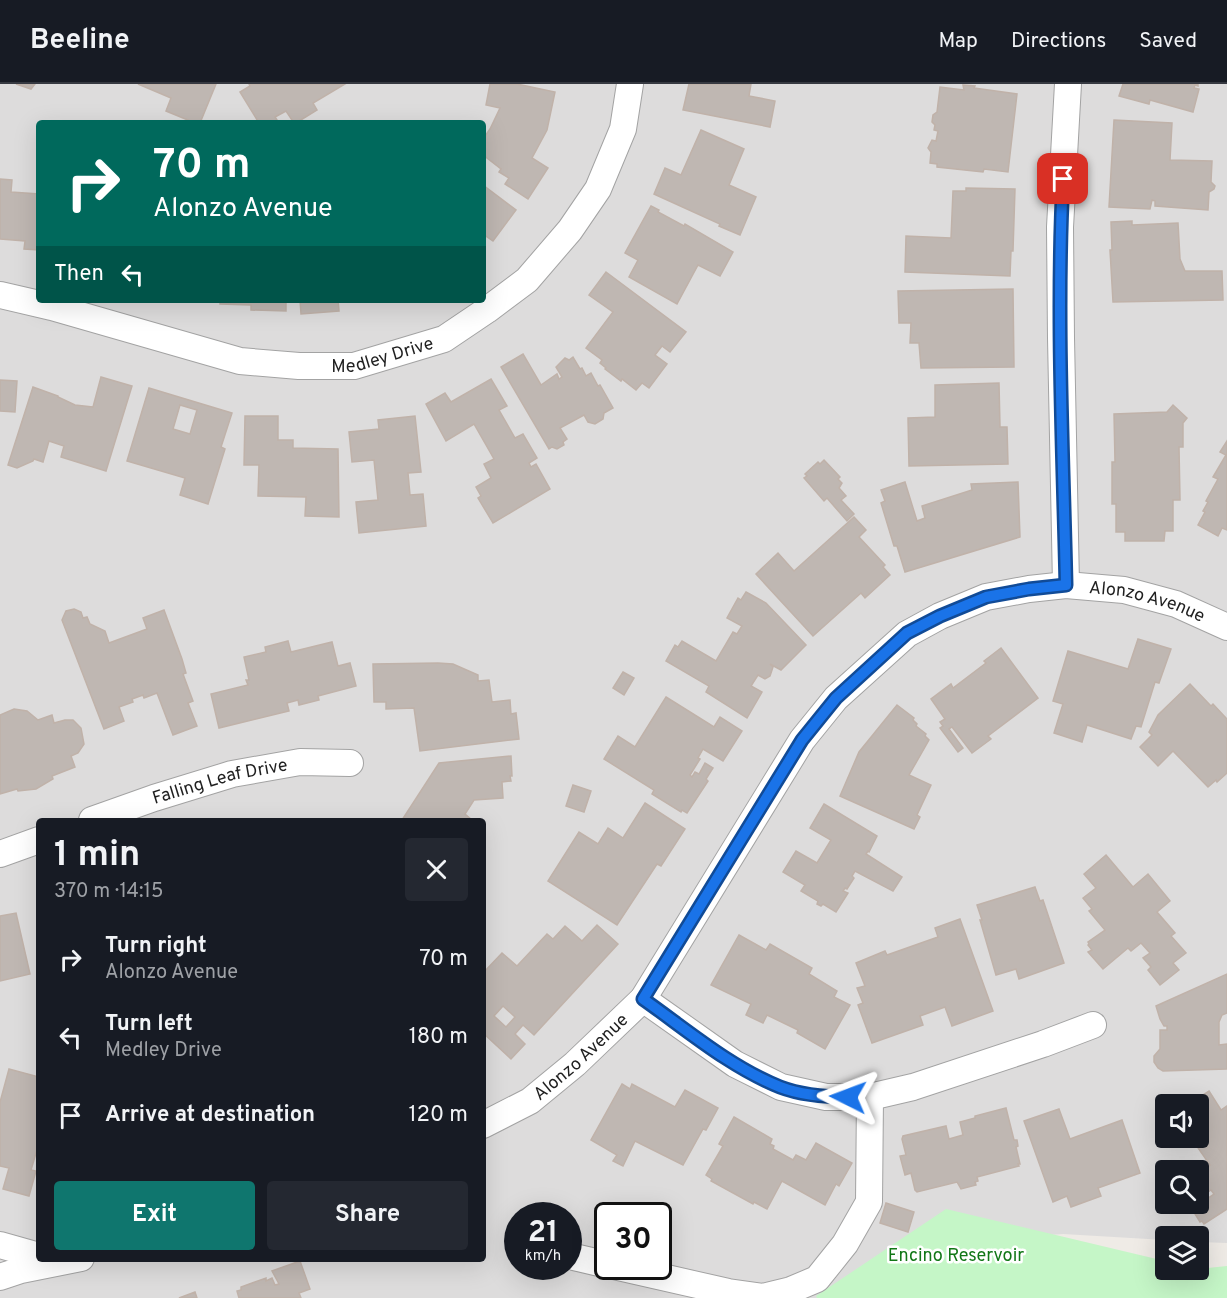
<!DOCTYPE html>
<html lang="en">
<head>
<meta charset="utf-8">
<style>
	body { margin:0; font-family:Overpass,sans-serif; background:#242831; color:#f1f3f6; height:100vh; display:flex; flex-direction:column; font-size:22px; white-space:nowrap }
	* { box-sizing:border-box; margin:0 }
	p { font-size:20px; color:#9ea1a6 }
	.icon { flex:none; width:33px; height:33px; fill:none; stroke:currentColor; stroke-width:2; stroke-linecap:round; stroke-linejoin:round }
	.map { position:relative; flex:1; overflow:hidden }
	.sheet { position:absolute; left:36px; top:734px; width:450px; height:444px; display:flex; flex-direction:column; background:#171b24; border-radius:6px; box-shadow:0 6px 24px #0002 }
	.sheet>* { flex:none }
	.top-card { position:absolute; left:36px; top:36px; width:450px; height:183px; border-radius:6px; box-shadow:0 6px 24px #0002; background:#00695c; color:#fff; overflow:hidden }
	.fabs { position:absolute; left:1155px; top:1010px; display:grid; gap:12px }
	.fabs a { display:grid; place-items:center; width:54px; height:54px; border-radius:6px; background:#171b24; box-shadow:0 6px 24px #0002; font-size:30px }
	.speed { position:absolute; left:504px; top:1118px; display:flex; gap:12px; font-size:30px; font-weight:700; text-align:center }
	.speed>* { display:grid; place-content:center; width:78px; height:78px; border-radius:50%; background:#171b24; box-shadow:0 6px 24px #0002; line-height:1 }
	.speed small { font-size:15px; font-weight:400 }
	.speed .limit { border:3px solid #111; border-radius:9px; background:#fff; color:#111 }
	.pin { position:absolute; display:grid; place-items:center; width:51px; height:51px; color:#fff; margin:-26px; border-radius:12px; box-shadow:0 3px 9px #0006 }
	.me { position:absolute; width:66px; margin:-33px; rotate:273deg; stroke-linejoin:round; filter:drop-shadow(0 0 4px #0008) }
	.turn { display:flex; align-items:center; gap:21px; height:126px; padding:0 18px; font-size:27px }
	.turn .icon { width:78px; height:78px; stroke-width:2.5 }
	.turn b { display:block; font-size:42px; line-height:51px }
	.then { display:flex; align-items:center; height:57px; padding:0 18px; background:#0003; gap:12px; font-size:22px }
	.round { display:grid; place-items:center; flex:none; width:63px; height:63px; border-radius:6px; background:#242831 }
	.summary { display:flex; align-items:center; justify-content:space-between; height:102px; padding:0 18px }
	h1 { font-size:36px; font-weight:700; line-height:45px }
	.action { display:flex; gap:12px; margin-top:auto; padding:12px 18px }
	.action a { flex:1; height:69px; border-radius:6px; background:#0f766e; color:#fff; font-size:24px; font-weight:700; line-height:69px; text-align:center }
	.action a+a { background:#242831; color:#f1f3f6 }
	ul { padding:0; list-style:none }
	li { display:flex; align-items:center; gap:18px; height:78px; padding:0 18px }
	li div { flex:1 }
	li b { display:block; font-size:22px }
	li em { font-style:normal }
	header { display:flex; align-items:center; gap:36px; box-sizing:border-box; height:84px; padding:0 30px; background:#171b24; border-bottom:2px solid #363941 }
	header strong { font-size:28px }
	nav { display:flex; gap:33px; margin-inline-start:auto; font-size:21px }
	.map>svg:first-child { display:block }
	.residential { fill:#dddcdc; fill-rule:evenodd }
	.park { fill:#c5f6c7 }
	.building { fill:#bfb7b2; stroke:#c0b2a9; stroke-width:1.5; fill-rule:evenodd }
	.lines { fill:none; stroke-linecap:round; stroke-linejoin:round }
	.minor-casing { stroke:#a3a3a3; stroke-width:28 }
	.minor { stroke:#fff; stroke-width:26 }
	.route-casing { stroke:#114b97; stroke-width:15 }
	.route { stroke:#1a73e8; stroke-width:10 }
	.labels { text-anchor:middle; stroke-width:5; stroke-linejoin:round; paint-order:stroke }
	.street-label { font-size:18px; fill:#1f1f1f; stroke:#fff }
	.park-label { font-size:18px; fill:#127717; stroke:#fff }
</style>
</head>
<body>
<header>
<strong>Beeline</strong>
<nav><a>Map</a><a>Directions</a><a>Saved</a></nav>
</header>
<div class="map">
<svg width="1227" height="1214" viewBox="0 0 1227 1214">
	<rect width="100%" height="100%" fill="#efebe6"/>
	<path class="residential" d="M0,0h1227v1159l-28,-1 -1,-6h-32l-1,4 -102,-6 -53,4 -185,60h-825zM39,39h444v177h-444zM39,736h444v438h-444zM1166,1020h32v33h-32zM1166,1086h32v33h-32zM518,1131h50v51h-50zM608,1131h50v51h-50z"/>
	<path class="park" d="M946,1125l219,52 1,8h32l29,-3v32h-410l-1,-2z"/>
	<g class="building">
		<path d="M16,0h19l-4,5z"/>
		<path d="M138,0h78l-16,39h-5l-29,-12 5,-13z"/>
		<path d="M249,0h96l-32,19 4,7 -21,13h-2l-8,-12 -11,6 4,6h-20l-19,-31 10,-6z"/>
		<path d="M490,0h27l38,8 -8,38 -15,28 16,10 -20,31 -23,-15 4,-6 -10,-6 2,-3 -18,-14v-16l7,-10 10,-21 -14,-3z"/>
		<path d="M689,0h62l-2,12 26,5 -5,26 -87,-17z"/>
		<path d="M1123,0h75v2l-3,-1 -1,3 5,1 -6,23 -43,-12 -1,4 -30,-8z"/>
		<path d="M963,1l12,1 -1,2 43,6 -9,78 -24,-3 -1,3 -46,-5v-3l-7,-1 1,-11 -3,-4 4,-8 4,1 2,-10 -4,-1 1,-5 -3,-3 1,-7 4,-3 3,-25 24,3z"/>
		<path d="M1114,36l58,3 -2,37 42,1 -1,21 4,4 -1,3 -5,3 -1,18 -53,-4v-5l-3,-1 -2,9 -41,-2z"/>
		<path d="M701,46l43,19 -15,36 27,12 -16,38 -21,-9 1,-2 -66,-30 11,-26 16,7z"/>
		<path d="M0,95l12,1 -1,12 28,2v56l-15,-1 1,-8 -25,-2z"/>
		<path d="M483,101l33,25 -23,31 -10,-7z"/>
		<path d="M966,104l49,1 -2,62h-2l-1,25 -105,-4 1,-36 45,2 2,-47h13z"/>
		<path d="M651,122l8,4 -1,2 26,14 1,-2 48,28 -13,24 -22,-11 -21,39 -48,-27 9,-17 -13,-7z"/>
		<path d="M1132,137v4l46,-2 2,36 5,12h37l1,29 -110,2 -3,-52h2l-1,-28z"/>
		<path d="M606,188l80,60 -16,20 -8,-6 -7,9 12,9 -18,24 -7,-5 -6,7 -14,-11 -1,2 -16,-12 1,-1 -6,-5 2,-3 -16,-12 27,-36 -24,-17z"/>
		<path d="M1013,205l1,78 -93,1 -2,-25h-9l1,-20h-12l-1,-32z"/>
		<path d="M220,216h66v11l-35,-1v-5l-31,-1z"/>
		<path d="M300,216h38l1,11 -38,3z"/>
		<path d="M523,270l18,31 16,-11 2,5 3,-2 -6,-10 9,-9 4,2 4,-3 7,12 2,-1 4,8 5,-3 7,13 2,-1 13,23 -9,5 -1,6 -8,5 -7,-2 -4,-7 -24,13 7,11 -4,3 1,3 -7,4 -5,-2 -3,2 -48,-82z"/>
		<path d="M101,293l31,9 -26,85 -45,-14 3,-11 -15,-5 -6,21 -9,-3 -1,2 -16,7 -9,-3 25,-78 25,9v1l17,8 18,2z"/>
		<path d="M491,295l16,27 -8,4 16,28 8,-4 14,24 -8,5 2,4 5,-3 14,25 -57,34 -15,-25 3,-2 -5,-9 15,-9 -7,-14 10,-5 -20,-35 -28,17 -20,-37 19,-11 6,9z"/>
		<path d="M0,296l17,1 -2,31 -15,-1z"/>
		<path d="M999,299l1,44h7l1,37 -99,2 -1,-48 27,-1v-32z"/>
		<path d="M149,304l83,25 -11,34 4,2 -17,55 -28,-9 5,-17 -58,-17zM180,321l17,5 -7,24 -17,-5z"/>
		<path d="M1173,321l14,13 -4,5v24h-4l1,53h-7v31h-8l-1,10h-39v-9h-9v-28h-4v-42h3l-1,-48 53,-2z"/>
		<path d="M245,332h33v24h15v8l45,1 1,68 -34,-1 1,-19 -48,-1 1,-31h-15z"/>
		<path d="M415,332l6,56 -13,1 2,22 13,-1 3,32 -67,7 -3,-31 22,-2 -4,-40 -22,2 -3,-30 30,-3 -1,-9z"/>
		<path d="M1227,357v89l-5,-2 -4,8 -20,-11 7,-13 -2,-1 5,-9 -2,-1 12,-22 -5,-2 13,-22 -6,-3z"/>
		<path d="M824,376l16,17 -2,2 4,4 -3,5 7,8 -5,4 13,14 -7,7 -20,-23 -3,3 -20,-23 3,-2 -2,-2 13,-12 2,2z"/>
		<path d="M905,398l12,39 8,-3 -3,-12 50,-16 -1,-6 47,-2 2,55 -115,35 -8,-26h-3l-13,-43 4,-2 -4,-11z"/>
		<path d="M854,433l12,13 -7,7 26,28 -2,2 7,8 -25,23 -4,-5 -48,43 -57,-62 22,-21 16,18z"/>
		<path d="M746,508l20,11 40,42 -25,25 -11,-6 3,3 -3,9 -5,3 -7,-4 -7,11 11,6 -15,26 -41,-26 3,-6 -43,-25 9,-16 3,2 4,-6 34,20 17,-29 4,2 5,-8 -15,-8 11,-20 3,2z"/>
		<path d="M74,525l7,3 2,6 4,-1 3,7 15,7 4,12 38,-14 -4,-11 21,-8 18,49 4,14 -3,1 10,27 -5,2 9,23 -24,9 -16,-42 -13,5 -1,-3 -11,4 1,3 -14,5 5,14 -20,8 -42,-109 4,-9z"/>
		<path d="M1138,555l33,10 -12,34 -4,-1 -14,45 -5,-1 -5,13 -44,-14 -5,17 -28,-9 9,-29 -10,-3 15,-50 60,18z"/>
		<path d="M288,557l3,11 41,-10 6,24 12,-3 6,23 -38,10 1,4 -20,5 -1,-5 -11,3 2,8 -70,17 -8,-34 37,-9 -2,-5h3l-5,-23 22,-5 -1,-5z"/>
		<path d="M1001,564l37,50 -50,38 3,3 -19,14 -20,-26 -3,2 14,19 -5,4 -18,-24 3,-2 -3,-4 5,-3 -14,-20 20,-15 2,4 33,-25 -2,-2z"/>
		<path d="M438,579l15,1 25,11v6l11,-1 3,22 18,-2 1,14 5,-1 3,26 -99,12 -6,-43 -28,1v-7h-12l-1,-38z"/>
		<path d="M623,588l11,6 -10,17 -11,-7z"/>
		<path d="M1190,600l21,22 2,-2 14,15v54l-10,9 -1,-2 -8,7 -35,-36 -15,15 -18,-19 12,-12 -3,-3 9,-17z"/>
		<path d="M666,613l48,30 6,-10 22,14 -19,30 -20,-12 -5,9 2,1 -10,16 2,2 3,-5 4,2 6,-11 8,5 -7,11 2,2 -21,32 -5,-3 -1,2 -29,-18 2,-4 -50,-31 14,-23 17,11z"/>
		<path d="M897,621l17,13 -1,2 4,4 -1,2 10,8 -1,2 4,4 -20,35 22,10 -14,30 3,2 -6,12 -74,-33 19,-44z"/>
		<path d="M14,625l13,2 11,9 14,-5 2,8 11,-3h8l8,8 3,16 -6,9 -7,3 4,11 -23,9 1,3 -17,10 -18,2 -1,-2 -17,5v-79z"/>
		<path d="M511,672l1,20h-2l1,5 -9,1 1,16 -29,2 -9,14 7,6h-70l37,-57z"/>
		<path d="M573,701l18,6 -7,21 -18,-6z"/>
		<path d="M645,719l40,26 -24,37 -4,-2 -40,61 -69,-44 31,-49 19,12 10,-16 15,10z"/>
		<path d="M824,720l53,32 -8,16 -1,-1 -2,3 36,23 -9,14 -38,-20 -3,5 2,2 -7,11 -2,-1 -2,3 5,2 -12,19 -13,-8 -2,2 -4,-2 1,-3 -17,-10 4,-6 -22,-13 13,-21 21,12 14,-23 -21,-12z"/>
		<path d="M1106,771l27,32 15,-13 22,27 -13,11 18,21 -4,3 15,17 -13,10 6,7 -19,15 -12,-15 3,-3 -8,-9 7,-5 -9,-10 -10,8 -3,-3 -25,21 -15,-17 4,-2 -4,-5 1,-1 -1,-2 17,-12 -16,-19 3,-2 -9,-11 13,-10 -12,-14z"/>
		<path d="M1035,803l5,14 3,-1 21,63 -45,16 -3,-10 -20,6 -16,-55h2l-5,-15z"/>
		<path d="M16,829l14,61 -30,7v-65z"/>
		<path d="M960,835l33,92 -41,15 -7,-19 -25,9 3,9 -51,18 -14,-38 5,-2 -6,-15 8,-2 -9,-23 29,-12 2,4 51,-18 -3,-9z"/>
		<path d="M597,841l21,19 -84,91 -11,-10 -8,9 10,10 -14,15 -28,-26v-60l19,-20 15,13 30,-32 6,5 12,-13 17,15zM503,922l12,11 -9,10 -12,-11z"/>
		<path d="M739,851l27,15 4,-6 42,24 -3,6 28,17 -3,6 16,8 -25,44 -28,-16 1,-3 -31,-15 -4,8 -17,-8 5,-11 -40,-19z"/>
		<path d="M1227,890v39l-5,2 -3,7v23l8,-1v25l-64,2 -5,-3 -4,-6v-6l6,-7v-19h7v-4h-3l-4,-7 -4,-13z"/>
		<path d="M9,985l30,8v66l-8,27 5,1 -7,25 -26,-7 6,-21 -9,-2v-64z"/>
		<path d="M622,1000l8,5 2,-5 43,23 10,-17 33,18 -12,22 -3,-1 -20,36 -48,-24 -12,25 -10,-5 4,-6 -26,-15z"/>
		<path d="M1209,1007l12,19 6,-4v103l-23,15 -2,-3 -2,1 -8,-13 22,-15 -3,-4 -13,9v-20l5,7 4,-2 -8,-11 11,-8 -16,-23 -2,2 -5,-7h11v-33h-9z"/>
		<path d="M1006,1024l8,32h3l1,6 -2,1 4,17h-2l1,2 -42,11 1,4 -3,1 1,3 -15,4 -4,-7 -40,10 -2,-2 -4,-17 -6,2 -5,-19 6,-1 -4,-16 1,-3 43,-10 3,13 14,-4 -3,-13 15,-4v-2z"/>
		<path d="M1059,1025l11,30 52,-19 18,53 -42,15 3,8 -30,11 -4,-11 -14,6 -29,-81z"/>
		<path d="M734,1033l38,22 -2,5 4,2 -1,3 20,11 3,-5 10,5 10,-17 36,20 -13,23 -3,-2 -11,21 -43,-24 -15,28 -13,-7 -1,2 -42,-23 1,-2 -6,-4 17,-29 -4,-2z"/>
		<path d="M1170,1053h13l-8,6z"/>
		<path d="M886,1119l28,9 -6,20 -28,-9z"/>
		<path d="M1172,1119h21l-16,8z"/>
		<path d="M300,1177l10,28 -11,4 2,5h-62l-2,-7 4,-1v-3l25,-9v3l6,-3 3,7 4,-1 -7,-13z"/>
		<path d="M195,1208l2,6h-18z"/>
	</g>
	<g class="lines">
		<g class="minor-casing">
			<g id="minor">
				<path id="s1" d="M0,211l52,12 188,54 59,5h55l90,-27 43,-29 40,-30 43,-50 28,-41 25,-60 7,-45"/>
				<path d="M1066,501l-5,-247 -1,-111 8,-143"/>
				<path id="s2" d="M92,736l62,-22 78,-24 68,-12 50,1"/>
				<path d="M0,770l39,-14"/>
				<path d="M643,915l92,65 46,23 45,10h44l43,-10 130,-43 50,-19"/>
				<path id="s3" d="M483,1041l47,-24 45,-37 68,-65 159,-259 34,-42 71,-64 33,-18 46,-19 43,-8 37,-4 58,5 52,14 51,23"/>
				<path d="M0,1161l39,11"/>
				<path d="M574,1173l34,8"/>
				<path d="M614,1182l114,26 35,5 28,-7 26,-11 28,-35 24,-42 1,-105"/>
				<path d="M0,1193l21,-7 60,-12"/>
			</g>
		</g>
		<use href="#minor" class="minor"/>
	</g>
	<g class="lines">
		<g class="route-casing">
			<path id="route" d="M848,1013c-22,0 -47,-2 -68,-10 -50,-20 -93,-57 -137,-88l159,-259 34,-42 71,-65 33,-17 46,-19 43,-8 37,-4c-3,-135 -10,-271 -3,-406"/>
		</g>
		<use href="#route" class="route"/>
	</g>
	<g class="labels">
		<g class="street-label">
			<text dy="6" stroke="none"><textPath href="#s1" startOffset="393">Medley Drive</textPath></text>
			<text dy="6" stroke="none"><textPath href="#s3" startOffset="910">Alonzo Avenue</textPath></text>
			<text dy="6" stroke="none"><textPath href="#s2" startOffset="134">Falling Leaf Drive</textPath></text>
			<text dy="6" stroke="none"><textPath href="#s3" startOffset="120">Alonzo Avenue</textPath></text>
		</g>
		<g class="park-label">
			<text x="956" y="1177">Encino Reservoir</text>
		</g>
	</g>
</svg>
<div class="fabs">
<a><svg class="icon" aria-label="sound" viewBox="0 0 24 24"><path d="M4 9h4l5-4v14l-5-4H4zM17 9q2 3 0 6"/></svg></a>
<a><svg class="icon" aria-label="search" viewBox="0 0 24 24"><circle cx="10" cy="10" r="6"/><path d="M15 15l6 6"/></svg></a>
<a><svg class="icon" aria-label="layers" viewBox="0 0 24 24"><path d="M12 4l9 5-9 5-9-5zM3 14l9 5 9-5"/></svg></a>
</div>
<div class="speed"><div>21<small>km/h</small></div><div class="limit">30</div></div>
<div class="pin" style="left:1063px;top:95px;background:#d93025"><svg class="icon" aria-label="arrive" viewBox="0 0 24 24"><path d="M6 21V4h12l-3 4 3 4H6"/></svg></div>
<svg class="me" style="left:848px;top:1013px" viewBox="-20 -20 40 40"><path d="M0-17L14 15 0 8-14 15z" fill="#1a73e8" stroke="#fff" stroke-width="4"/></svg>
<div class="top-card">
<div class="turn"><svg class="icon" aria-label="right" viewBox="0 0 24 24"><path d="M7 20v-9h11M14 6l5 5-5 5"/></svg><div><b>70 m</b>Alonzo Avenue</div></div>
<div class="then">Then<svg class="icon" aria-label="left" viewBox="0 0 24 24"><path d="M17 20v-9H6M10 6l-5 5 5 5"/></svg></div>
</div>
<section class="sheet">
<div class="summary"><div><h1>1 min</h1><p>370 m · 14:15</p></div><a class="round"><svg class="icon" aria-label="close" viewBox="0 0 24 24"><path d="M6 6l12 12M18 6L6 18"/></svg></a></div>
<ul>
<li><svg class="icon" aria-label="right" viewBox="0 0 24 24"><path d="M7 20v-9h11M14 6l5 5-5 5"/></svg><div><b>Turn right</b><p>Alonzo Avenue</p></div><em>70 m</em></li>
<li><svg class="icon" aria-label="left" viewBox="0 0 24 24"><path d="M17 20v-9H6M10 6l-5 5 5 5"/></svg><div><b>Turn left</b><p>Medley Drive</p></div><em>180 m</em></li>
<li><svg class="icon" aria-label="arrive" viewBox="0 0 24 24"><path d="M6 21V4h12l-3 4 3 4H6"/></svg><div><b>Arrive at destination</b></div><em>120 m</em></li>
</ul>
<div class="action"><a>Exit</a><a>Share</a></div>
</section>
</div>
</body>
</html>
